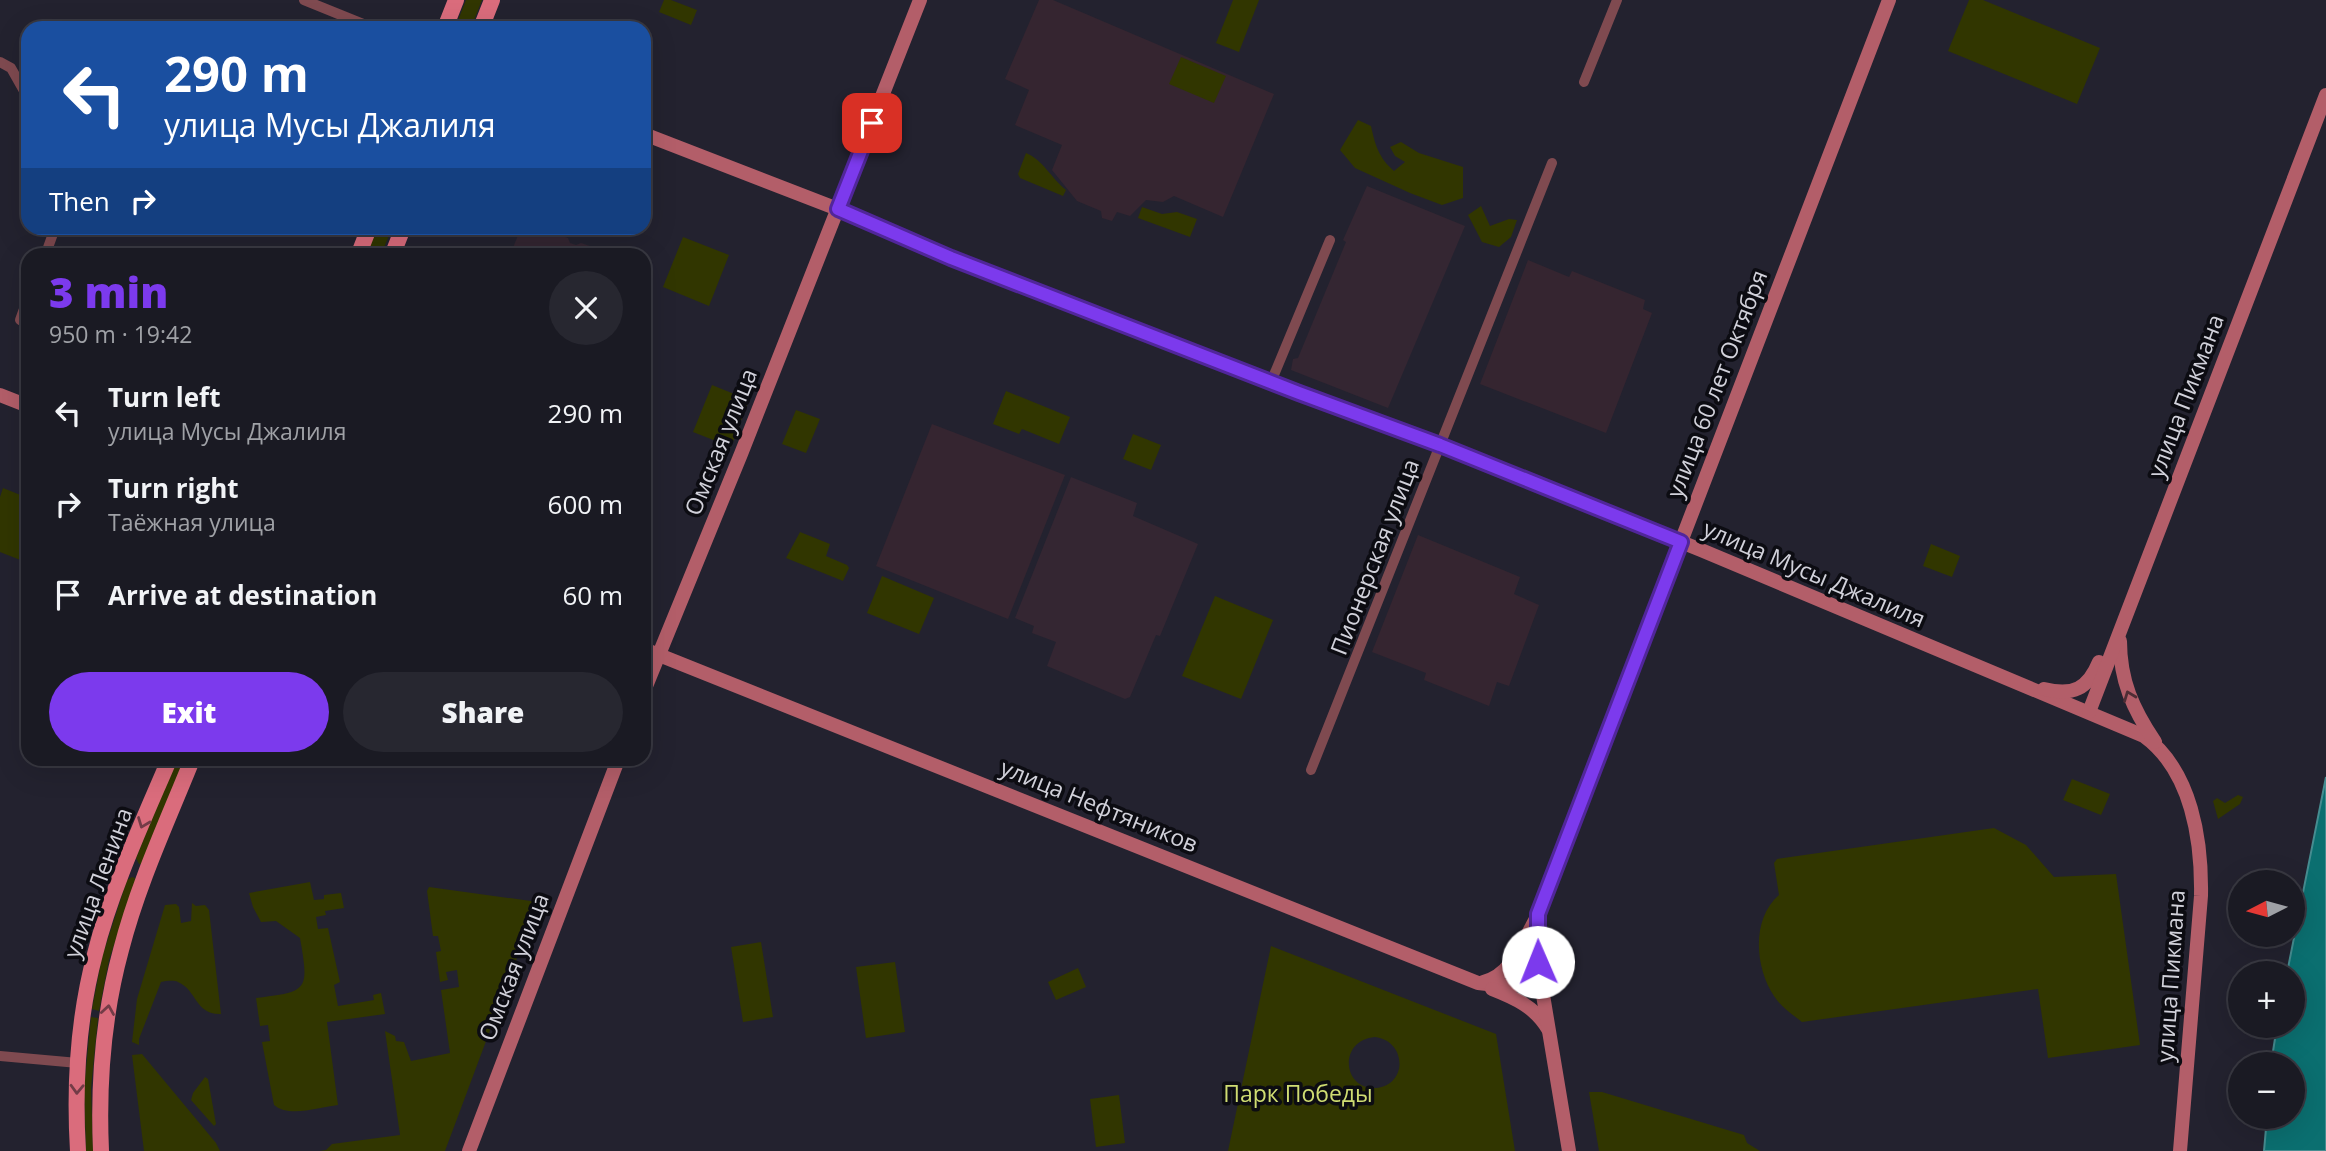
<!DOCTYPE html>
<html lang="en">
<head>
<meta charset="utf-8">
<style>
	body { margin:0; font-family:"Open Sans",sans-serif; background:#272730; color:#f1f3f6; height:100vh; display:flex; flex-direction:column; font-size:26px; white-space:nowrap }
	* { box-sizing:border-box; margin:0 }
	p { font-size:23px; color:#9fa1a6 }
	.icon { flex:none; width:38px; height:38px; fill:none; stroke:currentColor; stroke-width:2; stroke-linecap:round; stroke-linejoin:round }
	.map { position:relative; flex:1; overflow:hidden }
	.side { position:absolute; left:21px; top:248px; width:630px; height:518px; display:flex; flex-direction:column; background:#1a1a23; border-radius:21px; box-shadow:0 7px 28px #0002,0 0 0 2px #383841 }
	.side>* { flex:none }
	.top-card { position:absolute; left:21px; top:21px; width:630px; height:214px; border-radius:21px; box-shadow:0 7px 28px #0002,0 0 0 2px #383841; background:#1a4fa0; color:#fff; overflow:hidden }
	.needle { width:46px; rotate:264deg }
	.fabs { position:absolute; left:2228px; top:870px; display:grid; gap:14px }
	.fabs a { display:grid; place-items:center; width:77px; height:77px; border-radius:50%; background:#1a1a23; box-shadow:0 7px 28px #0002,0 0 0 2px #383841; font-size:35px }
	.pin { position:absolute; display:grid; place-items:center; width:60px; height:60px; color:#fff; margin:-30px; border-radius:14px; box-shadow:0 4px 10px #0006 }
	.me { position:absolute; width:77px; margin:-38px; rotate:359deg; stroke-linejoin:round; filter:drop-shadow(0 0 5px #0008) }
	.turn { display:flex; align-items:center; gap:24px; height:147px; padding:0 28px; font-size:32px }
	.turn .icon { width:91px; height:91px; stroke-width:2.5 }
	.turn b { display:block; font-size:49px; line-height:60px }
	.then { display:flex; align-items:center; height:66px; padding:0 28px; background:#0003; gap:14px; font-size:26px }
	.round { display:grid; place-items:center; flex:none; width:74px; height:74px; border-radius:37px; background:#272730 }
	.summary { display:flex; align-items:center; justify-content:space-between; height:119px; padding:0 28px }
	h1 { font-size:42px; font-weight:800; line-height:52px; color:#7c3aed }
	.cta { display:flex; gap:14px; margin-top:auto; padding:14px 28px }
	.cta a { flex:1; height:80px; border-radius:42px; background:#7c3aed; color:#fff; font-size:28px; font-weight:800; line-height:80px; text-align:center }
	.cta a+a { background:#272730; color:#f1f3f6 }
	ul { padding:0; list-style:none }
	li { display:flex; align-items:center; gap:21px; height:91px; padding:0 28px }
	li div { flex:1 }
	li b { display:block; font-size:26px }
	li em { font-style:normal }
	.map>svg:first-child { display:block }
	.commercial { fill:#342632 }
	.education { fill:#352530 }
	.green { fill:#313600; fill-rule:evenodd }
	.water { fill:#0b6f70; stroke:#468c90; stroke-width:2 }
	.lines { fill:none; stroke-linecap:round; stroke-linejoin:round }
	.street { stroke:#7f4a50; stroke-width:10 }
	.secondary { stroke:#b35e69; stroke-width:14 }
	.primary { stroke:#da6c7c; stroke-width:16 }
	.oneway { stroke:#4f2d35 }
	.oneway2 { stroke:#733c47 }
	.route-casing { stroke:#51269a; stroke-width:18 }
	.route { stroke:#7c3aed; stroke-width:12 }
	.labels { text-anchor:middle; stroke-width:7; stroke-linejoin:round; paint-order:stroke }
	.street-label { font-size:23px; fill:#d1d1da; stroke:#0c0c12 }
	.park-label { font-size:23px; fill:#cfdc72; stroke:#0c0c12 }
</style>
</head>
<body>
<div class="map">
<svg width="2326" height="1151" viewBox="0 0 2326 1151">
	<rect width="100%" height="100%" fill="#23222f"/>
	<g class="commercial">
		<path d="M1367,186l98,40 -77,182 -97,-38 2,-11 5,-1 48,-116 -3,-2z"/>
		<path d="M521,228h20l27,10 2,5 6,2 5,-2 12,4 -3,8h-80z"/>
		<path d="M1071,477l66,26 -4,13 65,28 -38,92 -4,-1 -26,62 -5,2 -78,-33 9,-24 -24,-9 2,-7 -19,-8z"/>
	</g>
	<g class="education">
		<path d="M1039,0h14l221,94 -51,123 -49,-21 -11,6 -17,-2 -16,16 -13,-4 -5,9 -10,-3 -1,-7 -24,-10 -25,-31 10,-25 -47,-20 14,-35 -24,-11z"/>
		<path d="M1528,260l41,17 3,-6 73,29 -2,9 9,4 -46,120 -126,-49z"/>
		<path d="M932,424l133,51 -57,144 -132,-53z"/>
		<path d="M1418,535l102,42 -6,17 25,11 -30,81 -12,-4 -8,24 -65,-26 2,-7 -54,-21z"/>
	</g>
	<g class="green">
		<path d="M466,0h16l-11,28h-16z"/>
		<path d="M664,0h7l26,10 -6,15 -32,-13z"/>
		<path d="M1233,0h26l-20,52 -23,-9z"/>
		<path d="M1969,0h14l117,48 -23,56 -129,-53z"/>
		<path d="M1181,57l45,19 -12,27 -45,-19z"/>
		<path d="M1358,120l13,6c4,19 8,32 23,45l11,-9 -10,-6 -5,-9 11,-5 18,11 44,14v31l-21,7 -32,-12 -55,-25 -15,-18z"/>
		<path d="M1026,153c17,7 25,25 40,37l-3,6 -43,-18 -2,-4z"/>
		<path d="M1481,206l9,20 19,-7 8,1 -6,17 -12,10 -17,-5 -14,-27z"/>
		<path d="M1142,207l20,7 15,-2 20,7 -7,18 -52,-19z"/>
		<path d="M376,228h16l-11,27 -16,1z"/>
		<path d="M683,237l46,18 -20,51 -46,-19z"/>
		<path d="M712,385l37,15 -18,47 -38,-15z"/>
		<path d="M1006,391l64,26 -11,27 -37,-15 -3,5 -26,-10z"/>
		<path d="M796,410l24,9 -14,34 -24,-9z"/>
		<path d="M1133,434l28,11 -10,25 -28,-11z"/>
		<path d="M3,488l25,10v65l-28,-11v-55z"/>
		<path d="M800,532l30,12 -4,12 21,9 2,3 -6,13 -57,-23z"/>
		<path d="M1931,544l29,12 -8,21 -29,-11z"/>
		<path d="M882,576l52,22 -15,36 -52,-21z"/>
		<path d="M1215,596l58,24 -32,79 -59,-23z"/>
		<path d="M176,760h8l-42,104h-3l-3,-6z"/>
		<path d="M2072,779l38,15 -9,21 -38,-15z"/>
		<path d="M2238,795l5,2 -3,7 -22,15 -5,-18 4,-3 8,5z"/>
		<path d="M1994,828l32,17 28,32 62,-3 24,171 -92,13 -10,-69 -236,33c-10,-8 -21,-15 -28,-26 -19,-28 -23,-77 5,-101l-5,-32 3,-4z"/>
		<path d="M132,877l3,1v4l-26,78 -10,51 -7,-2 10,-52 25,-77z"/>
		<path d="M310,882l4,18 10,-1v-4l17,-2 3,15 -19,3 1,4 -10,2 2,12 10,-1 12,54 -6,3 4,21 36,-6 -1,-5 8,-2 4,21 -58,8 11,83c-18,2 -49,13 -64,0l-12,-63 8,-1 -2,-16 -8,1 -4,-28c53,-6 53,-8 44,-60l-24,-17 -15,1 -8,-15 -4,-14z"/>
		<path d="M429,887l109,15 -93,249h-125l6,-1 6,-6 68,-9 -15,-104 10,5 1,5 8,1 7,19 39,-8 -9,-63 18,-3 -2,-17 -11,2 2,8 -8,2 -4,-30 5,-1 -3,-15h-5l-6,-45z"/>
		<path d="M192,903l4,3 9,-1 4,5 12,104c-26,1 -24,-24 -43,-32 -4,-2 -12,-1 -17,0l-22,57v6l-7,-3 5,-43 28,-94 11,-1 3,3 2,16 10,-2z"/>
		<path d="M761,942l12,75 -30,5 -12,-75z"/>
		<path d="M1271,946l225,88 19,117h-287zM1375,1037c32,4 33,48 1,51 -34,2 -38,-48 -1,-51z"/>
		<path d="M895,962l10,70 -39,6 -10,-71z"/>
		<path d="M1078,968l8,19 -30,13 -8,-18z"/>
		<path d="M91,1017l7,1 -7,70 2,63h-7l-2,-62z"/>
		<path d="M142,1054l74,89 4,8h-76l-12,-96z"/>
		<path d="M205,1077l3,2 8,45 -2,2 -23,-26 2,-7z"/>
		<path d="M1589,1092h13l142,43 3,8 13,8h-161z"/>
		<path d="M1119,1095l6,48 -29,4 -6,-48z"/>
	</g>
	<path class="water" d="M2326,777v374h-62l3,-34 25,-1v-52h-21l6,-38h15v-53h-5z"/>
	<g class="lines">
		<g class="street">
			<path d="M304,0l69,28"/>
			<path d="M0,62l11,6 17,30"/>
			<path d="M1584,82l33,-82"/>
			<path d="M45,256l10,-28"/>
			<path d="M28,298l-8,22 8,3"/>
			<path d="M1271,382l59,-142"/>
			<path d="M24,404l4,-10"/>
			<path d="M1311,770l241,-607"/>
			<path d="M0,1056l78,7"/>
		</g>
		<g class="secondary">
			<path d="M644,134l217,84 91,40 119,47 369,140 261,105 443,186c48,35 58,105 57,160l-21,255"/>
			<path d="M0,395l28,11"/>
			<path d="M2120,641c0,40 13,68 35,101"/>
			<path d="M644,649l834,334 27,3 36,-4"/>
			<path d="M2044,689c29,7 44,0 55,-27"/>
			<path d="M644,691l97,-237 179,-454"/>
			<path d="M2089,712l237,-617"/>
			<path d="M1483,982c29,-6 40,-41 54,-65"/>
			<path d="M1492,989c23,9 43,18 56,40"/>
			<path d="M469,1151l149,-391"/>
			<path d="M1569,1151l-31,-186v-51l351,-914"/>
		</g>
		<g class="primary">
			<path d="M445,28l11,-28"/>
			<path d="M481,28l11,-28"/>
			<path d="M358,256l11,-28"/>
			<path d="M392,256l11,-28"/>
			<path d="M78,1151c-4,-66 0,-133 17,-197 16,-64 48,-133 74,-194"/>
			<path d="M101,1151c-3,-68 2,-135 20,-201 17,-66 46,-128 71,-190"/>
		</g>
	</g>
	<defs><path id="oneway-chevron" d="M-2-3.5L2.5 0L-2 3.5" fill="none" stroke-width="1.6" stroke-linecap="round" stroke-linejoin="round" transform="scale(1.75)"/></defs>
	<use class="oneway" href="#oneway-chevron" transform="translate(2129 696) rotate(-111)"/>
	<g class="oneway2">
		<use href="#oneway-chevron" transform="translate(143 823) rotate(111)"/>
		<use href="#oneway-chevron" transform="translate(108 1010) rotate(-81)"/>
		<use href="#oneway-chevron" transform="translate(77 1089) rotate(92)"/>
	</g>
	<g class="lines">
		<g class="route-casing">
			<path id="route" d="M872,123l-34,86 113,49 348,135 141,52 241,97 -143,372v48"/>
		</g>
		<use href="#route" class="route"/>
	</g>
	<g class="labels">
		<g class="street-label">
			<text transform="translate(1717 384) rotate(-69)" y="8">улица 60 лет Октября</text>
			<text transform="translate(2186 396) rotate(-69)" y="8">улица Пикмана</text>
			<text transform="translate(721 442) rotate(-68)" y="8">Омская улица</text>
			<text transform="translate(1375 557) rotate(-69)" y="8">Пионерская улица</text>
			<text transform="translate(1814 574) rotate(23)" y="8">улица Мусы Джалиля</text>
			<text transform="translate(1099 806) rotate(22)" y="8">улица Нефтяников</text>
			<text transform="translate(98 883) rotate(-70)" y="8">улица Ленина</text>
			<text transform="translate(514 967) rotate(-69)" y="8">Омская улица</text>
			<text transform="translate(2171 976) rotate(-86)" y="8">улица Пикмана</text>
		</g>
		<g class="park-label">
			<text x="1298" y="1102">Парк Победы</text>
		</g>
	</g>
</svg>
<div class="fabs">
<a><svg class="needle" viewBox="-14 -14 28 28"><path d="M0-13l5 13h-10z" fill="#e53935"/><path d="M0 13l5-13h-10z" fill="#9fa1a6"/></svg></a>
<a>+</a>
<a>−</a>
</div>
<div class="pin" style="left:872px;top:123px;background:#d93025"><svg class="icon" aria-label="arrive" viewBox="0 0 24 24"><path d="M6 21V4h12l-3 4 3 4H6"/></svg></div>
<svg class="me" style="left:1538px;top:962px" viewBox="-20 -20 40 40"><circle r="19" fill="#fff"/><path d="M0-13L10 11 0 6-10 11z" fill="#7c3aed"/></svg>
<div class="top-card">
<div class="turn"><svg class="icon" aria-label="left" viewBox="0 0 24 24"><path d="M17 20v-9H6M10 6l-5 5 5 5"/></svg><div><b>290 m</b>улица Мусы Джалиля</div></div>
<div class="then">Then<svg class="icon" aria-label="right" viewBox="0 0 24 24"><path d="M7 20v-9h11M14 6l5 5-5 5"/></svg></div>
</div>
<section class="side">
<div class="summary"><div><h1>3 min</h1><p>950 m · 19:42</p></div><a class="round"><svg class="icon" aria-label="close" viewBox="0 0 24 24"><path d="M6 6l12 12M18 6L6 18"/></svg></a></div>
<ul>
<li><svg class="icon" aria-label="left" viewBox="0 0 24 24"><path d="M17 20v-9H6M10 6l-5 5 5 5"/></svg><div><b>Turn left</b><p>улица Мусы Джалиля</p></div><em>290 m</em></li>
<li><svg class="icon" aria-label="right" viewBox="0 0 24 24"><path d="M7 20v-9h11M14 6l5 5-5 5"/></svg><div><b>Turn right</b><p>Таёжная улица</p></div><em>600 m</em></li>
<li><svg class="icon" aria-label="arrive" viewBox="0 0 24 24"><path d="M6 21V4h12l-3 4 3 4H6"/></svg><div><b>Arrive at destination</b></div><em>60 m</em></li>
</ul>
<div class="cta"><a>Exit</a><a>Share</a></div>
</section>
</div>
</body>
</html>
